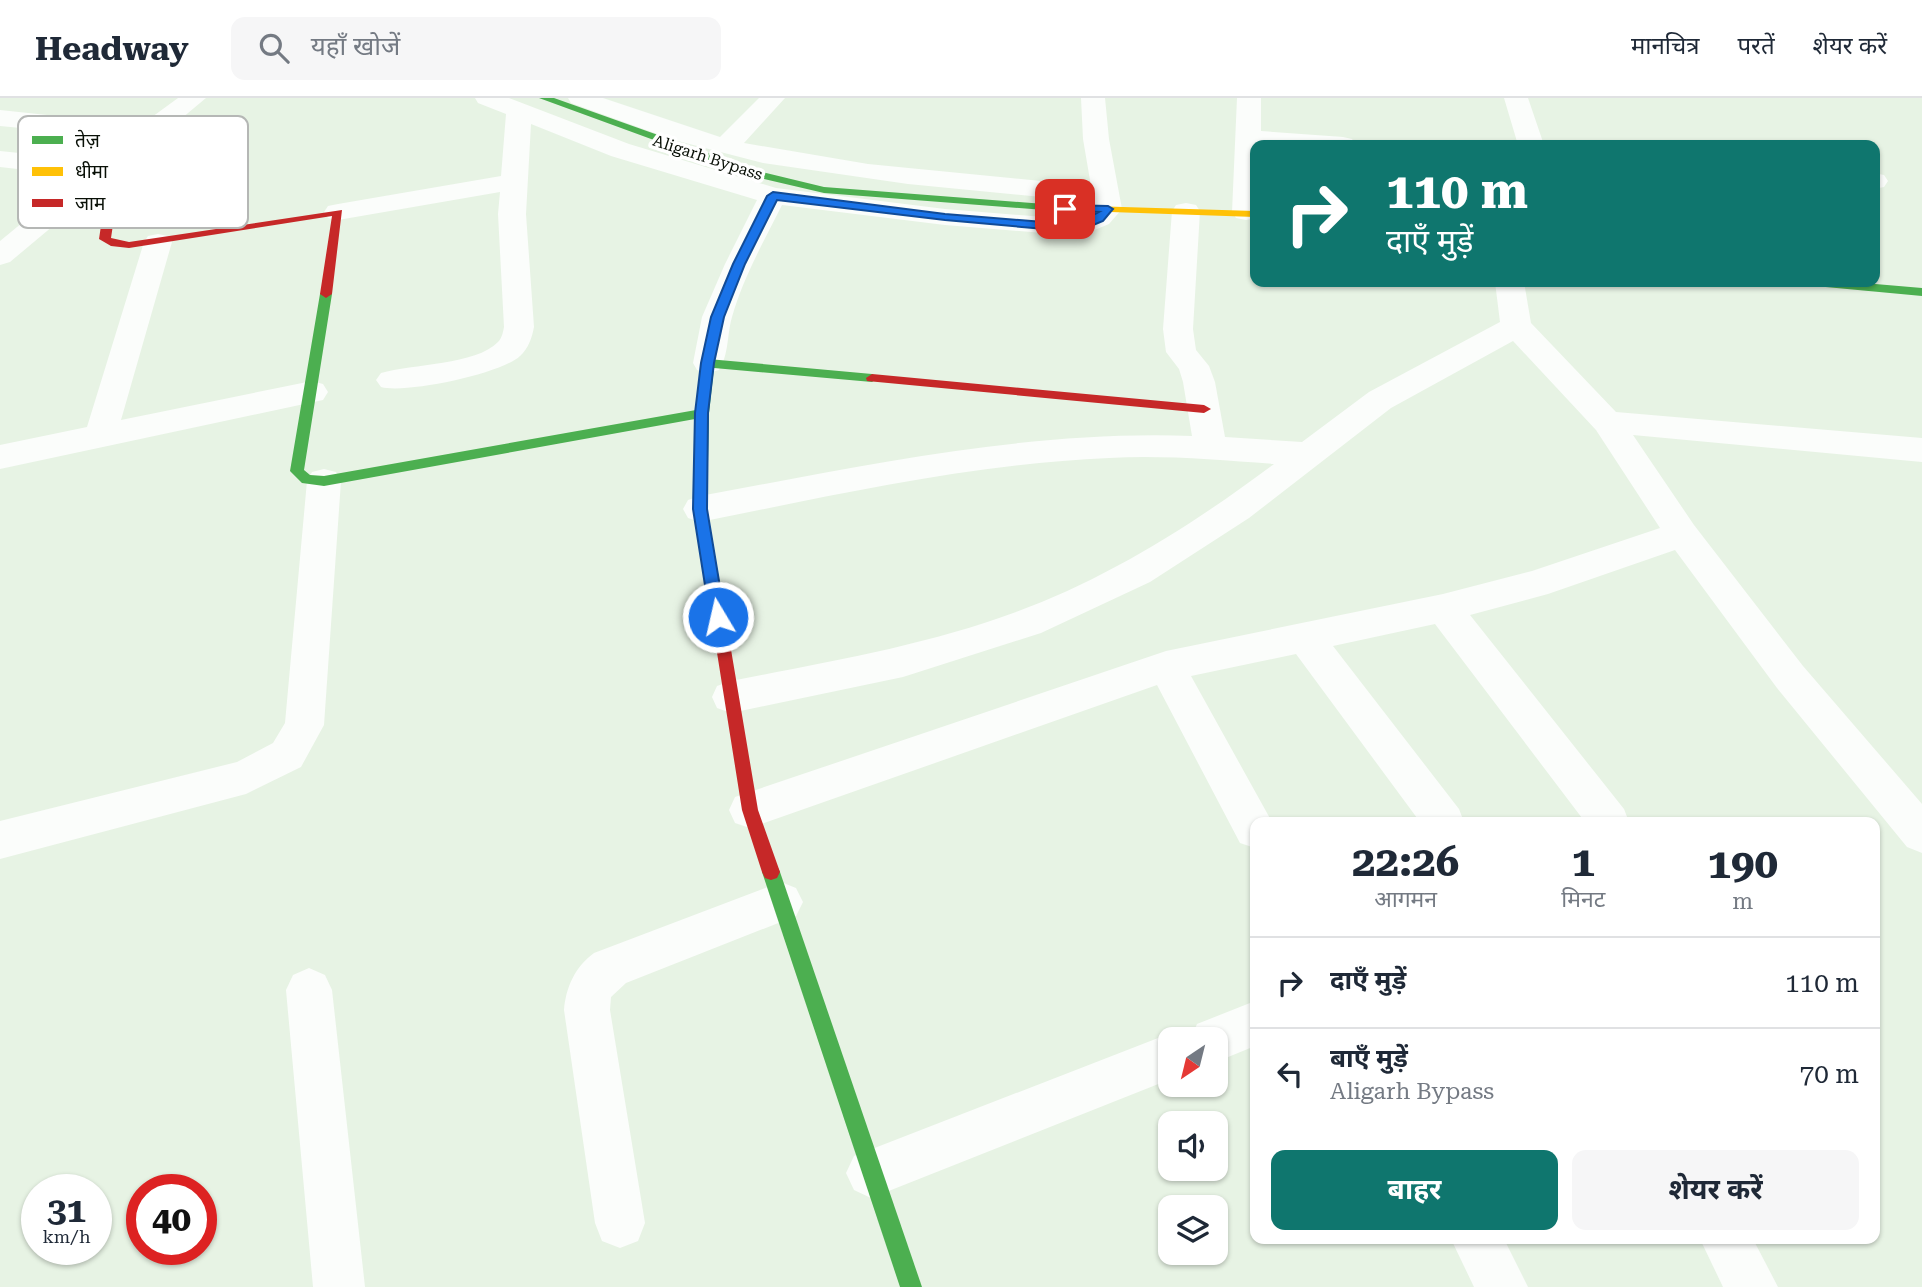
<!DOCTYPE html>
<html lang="hi">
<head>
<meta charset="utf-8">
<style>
	body { margin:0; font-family:"Roboto Serif","Noto Sans Devanagari",serif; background:#f6f6f7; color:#1f2937; height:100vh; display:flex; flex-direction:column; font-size:26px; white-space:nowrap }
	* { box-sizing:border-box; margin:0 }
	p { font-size:23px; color:#747a83 }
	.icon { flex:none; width:38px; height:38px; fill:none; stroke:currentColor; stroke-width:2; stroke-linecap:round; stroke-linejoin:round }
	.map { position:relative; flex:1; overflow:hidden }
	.details { position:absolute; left:1250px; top:719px; width:630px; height:427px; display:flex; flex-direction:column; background:#fff; border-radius:14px; box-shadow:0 2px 5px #0004 }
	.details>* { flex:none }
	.banner { position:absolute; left:1250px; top:42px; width:630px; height:147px; border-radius:14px; box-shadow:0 2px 5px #0004; background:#0f766e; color:#fff; overflow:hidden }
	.needle { width:46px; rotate:215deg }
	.controls { position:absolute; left:1158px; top:929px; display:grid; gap:14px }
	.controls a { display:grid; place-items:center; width:70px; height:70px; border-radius:14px; background:#fff; box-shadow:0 2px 5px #0004; font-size:35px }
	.speed { position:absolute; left:21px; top:1076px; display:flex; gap:14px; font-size:35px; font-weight:700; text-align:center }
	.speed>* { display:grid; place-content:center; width:91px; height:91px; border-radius:50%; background:#fff; box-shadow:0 2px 5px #0004; line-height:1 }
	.speed small { font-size:18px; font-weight:400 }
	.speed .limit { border:10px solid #d22; background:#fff; color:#111 }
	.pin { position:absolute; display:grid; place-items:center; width:60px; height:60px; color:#fff; margin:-30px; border-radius:14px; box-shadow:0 4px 10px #0006 }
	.me { position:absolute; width:77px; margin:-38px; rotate:351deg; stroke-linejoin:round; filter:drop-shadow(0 0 5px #0008) }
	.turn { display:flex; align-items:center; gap:24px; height:147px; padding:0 21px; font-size:32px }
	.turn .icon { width:91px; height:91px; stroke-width:2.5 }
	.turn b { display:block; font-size:49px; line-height:60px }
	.eta { display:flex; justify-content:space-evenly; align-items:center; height:119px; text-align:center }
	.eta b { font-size:42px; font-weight:700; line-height:49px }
	.action { display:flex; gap:14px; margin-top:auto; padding:14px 21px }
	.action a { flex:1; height:80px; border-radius:14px; background:#0f766e; color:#fff; font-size:28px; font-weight:700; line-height:80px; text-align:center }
	.action a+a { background:#f6f6f7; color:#1f2937 }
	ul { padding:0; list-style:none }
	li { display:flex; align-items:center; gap:21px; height:91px; padding:0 21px; border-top:2px solid #e0e1e3 }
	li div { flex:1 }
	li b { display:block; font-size:26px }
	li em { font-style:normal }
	header { display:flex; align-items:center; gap:42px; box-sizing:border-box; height:98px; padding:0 35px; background:#fff; border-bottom:2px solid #e0e1e3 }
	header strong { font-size:33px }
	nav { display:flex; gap:38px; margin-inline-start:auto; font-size:24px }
	.search { width:490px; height:63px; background:#f6f6f7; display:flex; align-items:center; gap:18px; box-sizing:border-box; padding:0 24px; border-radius:14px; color:#747a83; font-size:26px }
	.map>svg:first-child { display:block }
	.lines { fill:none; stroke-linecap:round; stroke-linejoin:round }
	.street { fill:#fbfdfb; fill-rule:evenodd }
	.fast { fill:#4caf50; fill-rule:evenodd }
	.slow { fill:#ffc107; fill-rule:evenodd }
	.jam { fill:#c62828; fill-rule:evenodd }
	.route { fill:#1a73e8; stroke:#114b97; stroke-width:2 }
	.labels { text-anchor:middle; stroke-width:7; stroke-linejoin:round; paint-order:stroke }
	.far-street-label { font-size:16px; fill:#091007; stroke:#fff }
	.key { fill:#fff; stroke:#b5b7b5; stroke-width:2 }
	.key-label { font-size:19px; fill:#091007 }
</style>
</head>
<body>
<header>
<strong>Headway</strong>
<div class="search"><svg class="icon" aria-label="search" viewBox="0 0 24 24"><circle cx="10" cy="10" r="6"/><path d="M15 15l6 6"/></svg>यहाँ खोजें</div>
<nav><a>मानचित्र</a><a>परतें</a><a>शेयर करें</a></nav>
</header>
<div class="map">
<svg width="1922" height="1189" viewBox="0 0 1922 1189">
	<rect width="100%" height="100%" fill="#e7f3e4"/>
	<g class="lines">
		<g class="street">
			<path d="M178,0h28l-196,164 -10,3v-24l79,-65 -79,-9v-16l96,10 28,-23 -124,-12v-16l141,15z"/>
			<path d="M475,0h34l120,46 147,44 169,21 111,9 22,-1 16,-10 -1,-5 -185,-18 -145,-21 -89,-23 -103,-37 -3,-5h35l117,39 39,-39h26l-41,45 124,21 223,22 -8,-47 -2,-41h24l4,41 13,70 -13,15 -17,7 -36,3 -111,-9 -163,-20c-18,36 -39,73 -50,112 -5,17 -3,38 -13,53l-11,3 -11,-3 -4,-7 9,-46 23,-53 32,-64 -146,-44 -80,-32 -5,90 8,113c-2,11 -6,22 -14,29 -19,18 -115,38 -139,31l-5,-7 5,-7c31,-9 95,-8 117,-31 4,-4 5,-10 6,-15l-6,-113 2,-22 -162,28 -10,-2 -4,-6 4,-6 10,-2 163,-28 5,-62 -28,-11z"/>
			<path d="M1237,0h24v33l82,6 9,2 4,6h-101v73l-9,2 -10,-2 -4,-6z"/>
			<path d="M1504,0h24l16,47h-26z"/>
			<path d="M1874,75l10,2 4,6 -4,6 -10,2z"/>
			<path d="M1186,105l10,2 4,6 -7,118 3,21 13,16 6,16 10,55 77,5 67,-50 131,-70 -5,-40h29l7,41 85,89 306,26v24l-289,-27 61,90 109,141 119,138v49l-15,-6 -130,-159 -102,-138 -127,44 -78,21 154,194 5,13h-44l-150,-198 -102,22 126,163 5,13h-44l-124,-168 -105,22 81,146h-17v26l-15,-5 -83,-158 -407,143 -15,-5 -6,-13 6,-13 431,-146 277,-57 89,-23 128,-43 -64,-98 -83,-89 -122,67 -142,110 -99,64 -109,51 -138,44 -172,36 -14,-5 -5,-11 5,-11 14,-5c96,-19 193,-35 285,-69 93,-34 179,-89 258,-148 -55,-4 -110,-9 -165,-6 -138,6 -274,37 -409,64l-12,-4 -5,-9 5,-9 12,-4c163,-30 326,-66 492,-60l-9,-54 -4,-13 -13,-17 -3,-23 9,-118 4,-6z"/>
			<path d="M158,136l10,2 4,6 -51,178 191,-39 11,3 5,8 -5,8 -323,69v-24l87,-18 57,-185 4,-6z"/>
			<path d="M324,371l12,3 5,9 -17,244 -23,42 -55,27 -246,65v-38l237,-59 36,-19 12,-20 22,-242 5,-9z"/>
			<path d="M781,784l15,6 7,14 -7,14 -170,67 -15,14 -1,13 35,213 -7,18 -18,7 -18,-7 -7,-18 -31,-213c2,-23 11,-43 30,-57z"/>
			<path d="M309,870l16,7 7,15 33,297h-52l-27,-297 7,-15z"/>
			<path d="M1255,903v45l-39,16v-22h-26l7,-16z"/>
			<path d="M1171,935l16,7h-16v39l-300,119 -17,-8 -8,-17 8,-17z"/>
			<path d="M1451,1141h53l24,48h-54z"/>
			<path d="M1700,1141h53l25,48h-55z"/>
		</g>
		<g class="fast">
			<path d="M539,0h15l208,74 62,15 233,18 6,3 -6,3 -233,-18 -69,-16z"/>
			<path d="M1809,184h43l70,6v8l-107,-10z"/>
			<path d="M326,192l6,4 -28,176 6,5 14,1 372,-66 6,-47 6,-4 164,15 6,4 -6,4 -158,-14 -5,45 -2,96 15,87 -7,6 -7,-6 -15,-87 2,-90 -371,67 -22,-3 -12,-12 30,-177z"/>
			<path d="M771,766l6,2 3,6 142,415h-22l-138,-415 3,-6z"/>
		</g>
		<path class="slow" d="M1057,107l198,6v6l-202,-7v-4z"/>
		<g class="jam">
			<path d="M83,84l18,5 16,11 -6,40 18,4 213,-32 -10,84 -6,4 -6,-4 12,-78 -203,32 -18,-2 -12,-7 6,-40 -12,-8 -14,-4v-4z"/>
			<path d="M872,276l332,31 7,4 -7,4 -337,-32 -1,-3z"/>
			<path d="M715,492l7,6 36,214 22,62 -3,6 -6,2 -6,-2 -3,-6 -20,-62 -34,-214z"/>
		</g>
	</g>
	<path class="route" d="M773,94l172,22 111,9 24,-1 19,-10 -38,-1 -1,-2 5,-4 43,1 5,3 -10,12 -17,7 -30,2 -111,-10 -168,-20 -32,64 -21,53 -10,46 -6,50 -1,96 18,108 -7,5 -8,-5 -17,-108 2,-96 6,-50 10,-46 22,-53 34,-68z"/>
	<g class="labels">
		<g class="far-street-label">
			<text transform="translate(708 59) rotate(18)" y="6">Aligarh Bypass</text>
		</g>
	</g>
	<rect x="18" y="18" width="230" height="112" rx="10" class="key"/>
	<rect x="32" y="38" width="31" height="8" fill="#4caf50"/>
	<rect x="32" y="69" width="31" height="9" fill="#ffc107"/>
	<rect x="32" y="101" width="31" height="8" fill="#c62828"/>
	<g class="key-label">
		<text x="75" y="49">तेज़</text>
		<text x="75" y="80">धीमा</text>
		<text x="75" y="112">जाम</text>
	</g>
</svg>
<div class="controls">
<a><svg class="needle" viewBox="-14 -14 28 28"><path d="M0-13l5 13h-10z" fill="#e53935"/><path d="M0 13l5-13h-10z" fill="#747a83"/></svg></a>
<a><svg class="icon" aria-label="sound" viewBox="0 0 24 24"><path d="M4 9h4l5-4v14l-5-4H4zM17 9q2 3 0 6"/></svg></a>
<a><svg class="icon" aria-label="layers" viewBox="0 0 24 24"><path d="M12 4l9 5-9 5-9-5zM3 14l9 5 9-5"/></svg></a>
</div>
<div class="speed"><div>31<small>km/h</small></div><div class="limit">40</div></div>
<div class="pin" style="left:1065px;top:111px;background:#d93025"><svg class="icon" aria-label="arrive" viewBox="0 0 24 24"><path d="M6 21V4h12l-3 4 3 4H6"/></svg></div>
<svg class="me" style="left:718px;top:519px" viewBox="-20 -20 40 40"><circle r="17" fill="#1a73e8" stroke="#fff" stroke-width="3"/><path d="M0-11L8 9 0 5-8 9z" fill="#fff"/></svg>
<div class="banner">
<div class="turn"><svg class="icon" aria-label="right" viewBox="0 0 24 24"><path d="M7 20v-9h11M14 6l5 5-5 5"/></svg><div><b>110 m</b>दाएँ मुड़ें</div></div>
</div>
<section class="details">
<div class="eta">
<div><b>22:26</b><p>आगमन</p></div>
<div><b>1</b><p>मिनट</p></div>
<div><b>190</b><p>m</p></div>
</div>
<ul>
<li><svg class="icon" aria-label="right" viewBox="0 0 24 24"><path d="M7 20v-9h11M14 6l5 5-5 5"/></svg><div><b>दाएँ मुड़ें</b></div><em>110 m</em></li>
<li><svg class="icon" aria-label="left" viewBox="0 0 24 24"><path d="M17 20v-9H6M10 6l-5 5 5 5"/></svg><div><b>बाएँ मुड़ें</b><p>Aligarh Bypass</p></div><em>70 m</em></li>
</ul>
<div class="action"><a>बाहर</a><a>शेयर करें</a></div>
</section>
</div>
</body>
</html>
